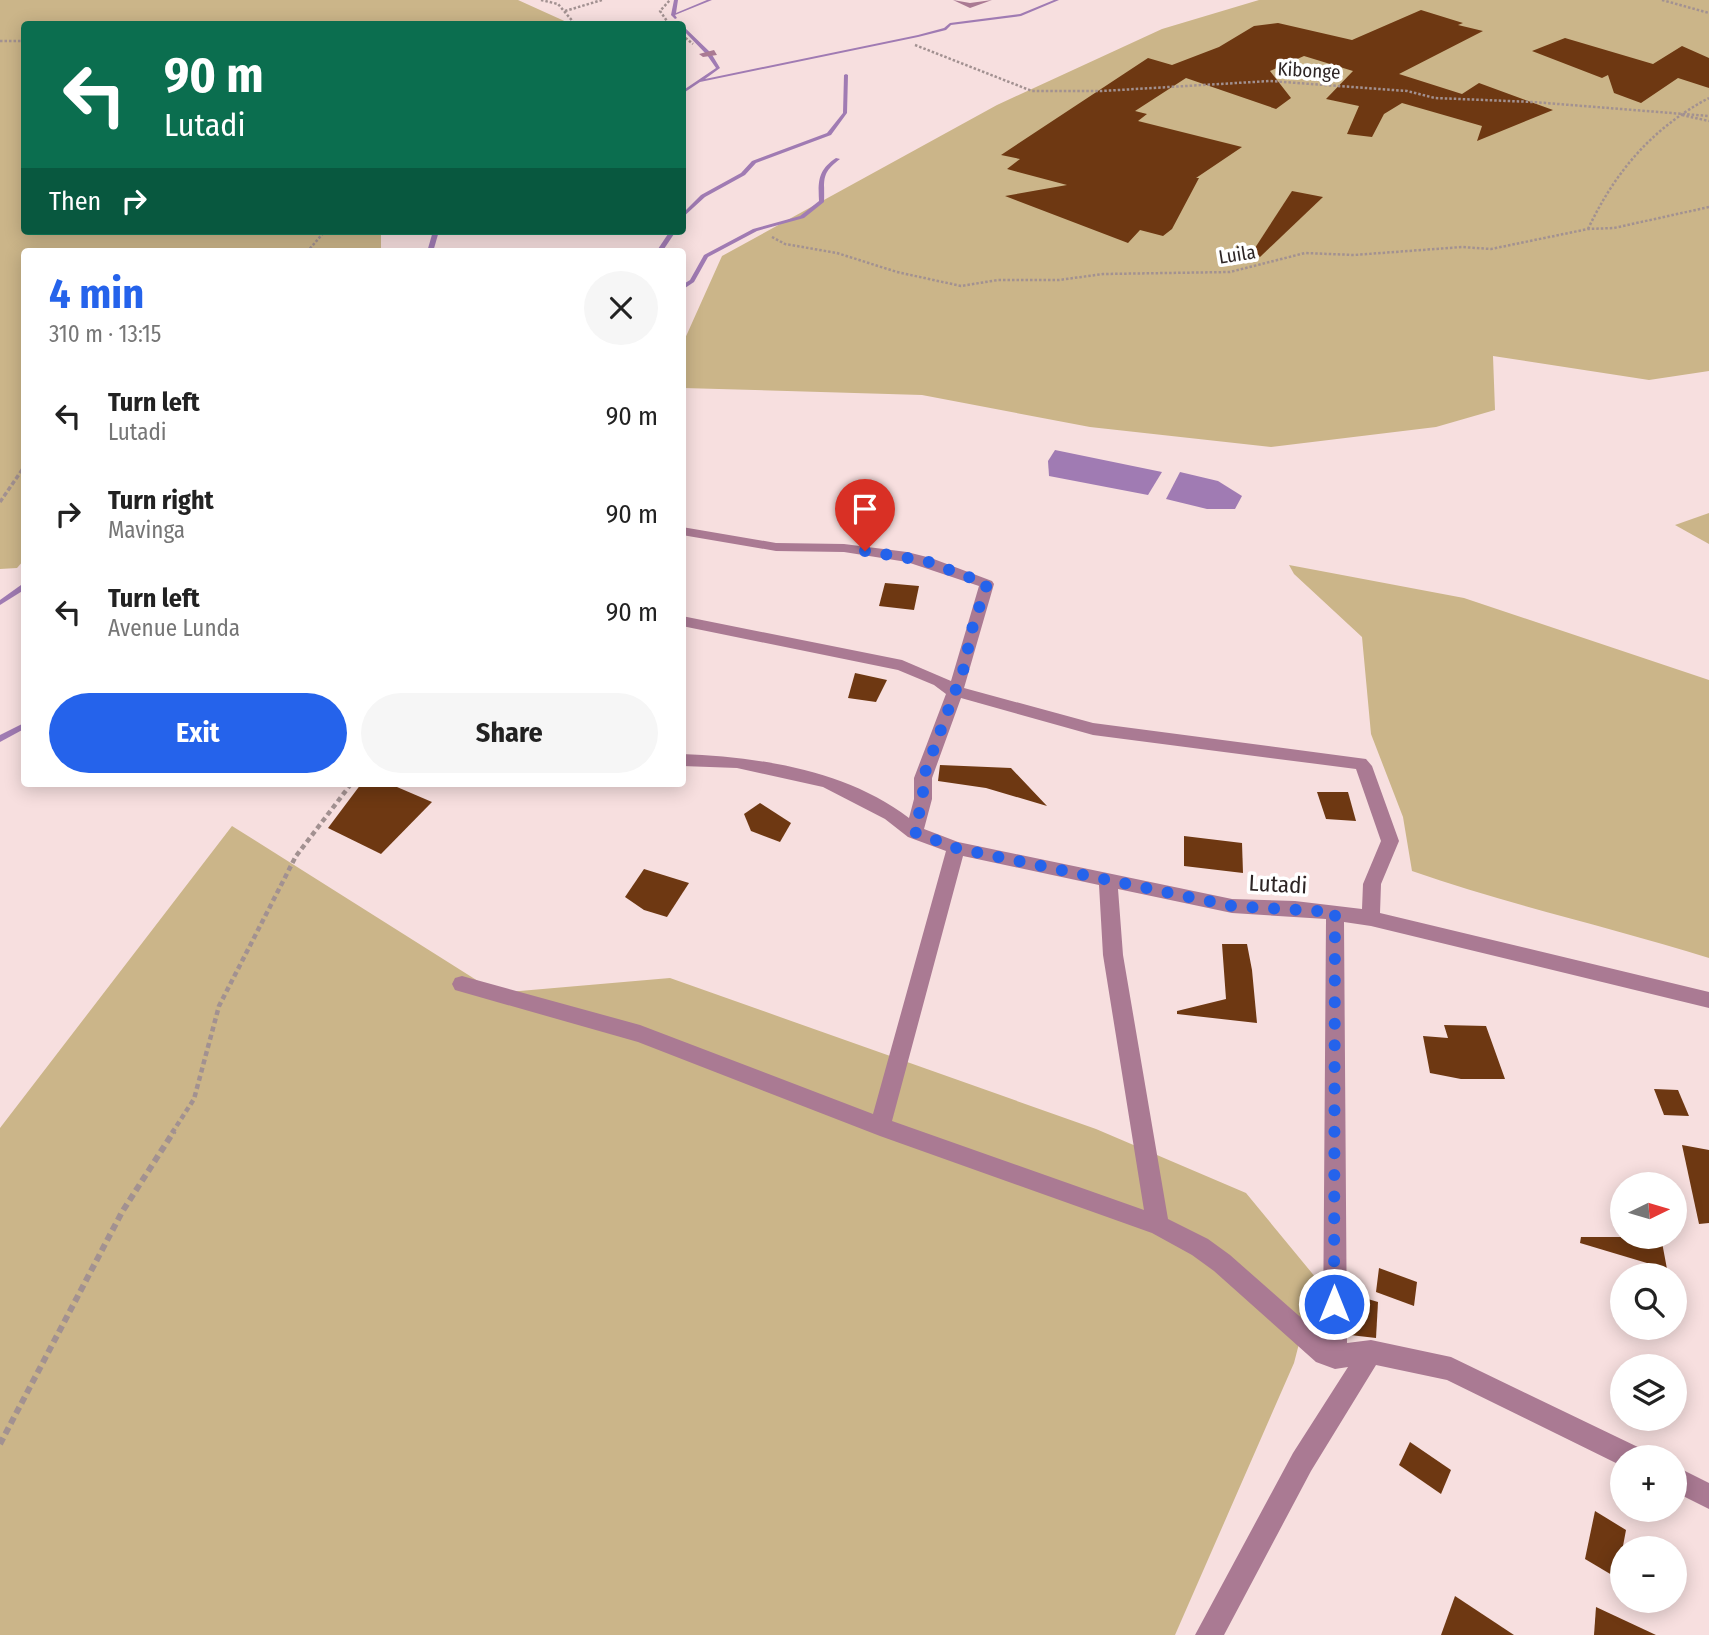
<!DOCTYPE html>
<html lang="en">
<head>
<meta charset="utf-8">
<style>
	body { margin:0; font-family:"Fira Sans Condensed",sans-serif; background:#f6f6f6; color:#222; height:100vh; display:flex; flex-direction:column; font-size:26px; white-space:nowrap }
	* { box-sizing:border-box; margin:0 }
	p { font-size:23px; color:#767676 }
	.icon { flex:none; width:38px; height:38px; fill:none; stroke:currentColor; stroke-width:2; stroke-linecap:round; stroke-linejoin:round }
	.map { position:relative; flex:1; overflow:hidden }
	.sheet { position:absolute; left:21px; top:248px; width:665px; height:539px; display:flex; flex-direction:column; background:#fff; border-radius:7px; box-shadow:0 4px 18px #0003 }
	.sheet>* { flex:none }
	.guide { position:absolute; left:21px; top:21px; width:665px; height:214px; border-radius:7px; box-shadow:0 4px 18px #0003; background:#0b6e4f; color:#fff; overflow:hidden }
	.needle { width:46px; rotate:85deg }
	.fabs { position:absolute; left:1610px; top:1172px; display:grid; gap:14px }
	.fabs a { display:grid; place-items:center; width:77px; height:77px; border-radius:50%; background:#fff; box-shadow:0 4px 18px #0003; font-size:35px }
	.pin { position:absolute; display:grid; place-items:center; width:60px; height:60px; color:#fff; margin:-72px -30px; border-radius:50% 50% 50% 0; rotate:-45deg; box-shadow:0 0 7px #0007 }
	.pin .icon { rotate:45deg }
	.me { position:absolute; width:77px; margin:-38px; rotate:0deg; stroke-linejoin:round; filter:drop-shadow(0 0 5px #0008) }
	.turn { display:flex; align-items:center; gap:24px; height:147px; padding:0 28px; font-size:32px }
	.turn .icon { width:91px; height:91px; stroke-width:2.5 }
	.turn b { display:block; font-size:49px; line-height:60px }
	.then { display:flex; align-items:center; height:66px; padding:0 28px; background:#0003; gap:14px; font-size:26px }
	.round { display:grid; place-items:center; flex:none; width:74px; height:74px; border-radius:37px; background:#f6f6f6 }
	.summary { display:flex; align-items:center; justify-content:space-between; height:119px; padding:0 28px }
	h1 { font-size:42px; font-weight:700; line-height:52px; color:#2563eb }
	.primary-button { display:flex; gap:14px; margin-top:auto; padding:14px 28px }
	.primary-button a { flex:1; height:80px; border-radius:42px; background:#2563eb; color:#fff; font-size:28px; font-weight:700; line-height:80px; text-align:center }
	.primary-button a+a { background:#f6f6f6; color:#222 }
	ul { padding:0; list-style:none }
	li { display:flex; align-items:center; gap:21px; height:98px; padding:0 28px }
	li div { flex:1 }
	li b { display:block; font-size:26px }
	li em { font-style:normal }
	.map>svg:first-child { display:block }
	.green { fill:#cbb589 }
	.water { fill:#a07bb3 }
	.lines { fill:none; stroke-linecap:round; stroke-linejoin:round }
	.stream { fill:#a07bb3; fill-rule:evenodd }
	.building { fill:#6e3812 }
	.path-far3 { stroke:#a29191; stroke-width:2.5; stroke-dasharray:2.5 2; stroke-linecap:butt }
	.path-far2 { stroke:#a29191; stroke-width:3.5; stroke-dasharray:4.5 2.5; stroke-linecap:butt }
	.path-far1 { stroke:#a29191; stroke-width:4.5; stroke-dasharray:5 3.5; stroke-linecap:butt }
	.path { stroke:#a29191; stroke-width:6; stroke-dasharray:7 4.5; stroke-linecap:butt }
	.minor { fill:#aa7a93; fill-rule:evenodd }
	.route { stroke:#2563eb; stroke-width:12; stroke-dasharray:0 21.6 }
	.labels { text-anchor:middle; stroke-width:7; stroke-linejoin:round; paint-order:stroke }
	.far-street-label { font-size:19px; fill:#2d2525; stroke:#fff }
	.street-label { font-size:23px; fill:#2d2525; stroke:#fff }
</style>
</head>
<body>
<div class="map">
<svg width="1709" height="1635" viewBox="0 0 1709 1635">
	<rect width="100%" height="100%" fill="#f7dfdf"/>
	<g class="green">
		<path d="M0,0h518l53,24h-547v207h357v21h-357v308l-7,8 -17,1z"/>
		<path d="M1259,0h450v371l-60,9 -156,-24 2,54 -59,17 -165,20 -181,-20 -168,-32 -239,-7v-45l39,-87 275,-151 165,-76z"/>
		<path d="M1709,513v31l-34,-19z"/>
		<path d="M1289,565l175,33 245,82v278c-98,-31 -200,-53 -297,-87l-9,-54 -32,-83 -9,-97 -68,-63z"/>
		<path d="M232,826l265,167 173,-15 426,151 150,64 70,85 -22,85 -119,272h-1175v-507z"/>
	</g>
	<g class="water">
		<path d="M1055,450l107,22 -14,23 -99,-19 -1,-15z"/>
		<path d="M1180,472l38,9 24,15 -7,13h-28l-41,-10z"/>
	</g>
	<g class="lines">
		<g class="stream">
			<path d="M674,0h4l-2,13 31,-13h5l-37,15 2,3 -2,1 -4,-4z"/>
			<path d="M1054,0h5l-38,16 -70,9 -5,5 -28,7 -218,45 -18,12v-3l34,-23 -9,-13 -25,-26v-4l29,28 9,15 -15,11 213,-44 26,-7 6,-5 70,-9z"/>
			<path d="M846,74l2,1 -1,38 -16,22 -75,28 -11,12 -40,22 -23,21v-4l19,-19 40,-22 11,-12 75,-28 16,-20 1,-38z"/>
			<path d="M836,158l4,1c-20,15 -15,21 -16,43l-20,16 -47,13 -49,26 -14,25 -12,8v-5l8,-5 14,-25 49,-26 47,-13 19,-15c-1,-20 -1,-31 17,-43z"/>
			<path d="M433,231h6l-6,21h-6z"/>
			<path d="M670,231h6l-14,21h-6z"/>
			<path d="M21,585h3v5l-24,15v-5z"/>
			<path d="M24,723v6l-24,13v-7z"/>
		</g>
	</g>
	<g class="building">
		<path d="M1421,10l42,13 -5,2 25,6 -84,43 63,20 17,-11 74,27 -76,31 5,-15 -80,-23 -18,11 -12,23 -25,-3 12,-28 -33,-7 27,-28 -49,-15 -34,15 21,27 -15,11 -90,-31 -51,33 12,3 -9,7 104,26 -46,31h3l-27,51 -9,7 -23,-6 -12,13 -123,-47 62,-11 -60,-16 13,-10 -19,-4 147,-97 24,7 47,-18 35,-21 24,-3 74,17z"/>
		<path d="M1565,38l88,26 29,-18 27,12v30l-31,-10 -37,25 -27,-10 -6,-18 -6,3 -70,-27z"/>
		<path d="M1292,191l31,6 -63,60 -7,-6z"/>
		<path d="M885,583l34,3 -5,24 -35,-4z"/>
		<path d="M855,673l32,7 -11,22 -28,-4z"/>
		<path d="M940,765l71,3 36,38 -61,-18 -48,-7z"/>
		<path d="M361,784h29l42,18 -51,52 -53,-26z"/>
		<path d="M1317,792h31l8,29 -30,-2z"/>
		<path d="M760,803l31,20 -11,19 -29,-11 -7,-17z"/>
		<path d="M1184,836l58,7 1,30 -59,-7z"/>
		<path d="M644,869l45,14 -22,34 -23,-7 -19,-13z"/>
		<path d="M1222,944h25l5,26 5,53 -80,-9v-3l49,-12z"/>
		<path d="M1444,1025l42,1 19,53h-44l-31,-6 -7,-37 25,2z"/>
		<path d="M1654,1089l24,1 11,26 -25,-1z"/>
		<path d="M1682,1145l27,5v73l-10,1z"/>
		<path d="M1581,1237h80l6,32 -87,-26z"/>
		<path d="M1379,1268l38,14 -3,24 -38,-14z"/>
		<path d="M1351,1294l27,8 -2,36 -26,-3z"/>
		<path d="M1410,1442l41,28 -10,24 -42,-29z"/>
		<path d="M1595,1511l31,19 -9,48 -32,-19z"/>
		<path d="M1455,1596l59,39h-73z"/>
		<path d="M1596,1607l60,28h-62z"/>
	</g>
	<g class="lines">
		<g class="path-far3">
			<path d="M541,0l17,4 17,20"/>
			<path d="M1662,0l47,13"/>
			<path d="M565,11l37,-11"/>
			<path d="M669,24l-9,-13 10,-11"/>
			<path d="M682,35l11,9"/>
			<path d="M0,41h24"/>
			<path d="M915,45l117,46h70l168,-10 137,10 28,7 98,4 176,14"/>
			<path d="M1682,115l27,6"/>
			<path d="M1588,229c27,-57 64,-101 121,-131"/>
			<path d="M772,237l13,7 52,9 60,19 64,14 37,-6h61l44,-6 127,-2 75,-19 49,2 108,-8 29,2 97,-20 26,-1 95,-21"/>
			<path d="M307,252l18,-21"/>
		</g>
		<path class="path-far2" d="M0,502l24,-35"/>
		<path class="path-far1" d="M172,1133l22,-34 25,-93 77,-150 55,-72"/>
		<path class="path" d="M0,1444l122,-232 52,-81"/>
		<g class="minor">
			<path d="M953,0l17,3 22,-3 -22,8z"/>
			<path d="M714,50l3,5 -14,2 -4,-3z"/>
			<path d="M682,527l94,16 68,1 63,8 24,6 61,23 2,3 -30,104 129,35 273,36 6,7 27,75 -18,43 -1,29 329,79v16l-338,-82 -27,-4 3,421 24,-3 80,17 191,92 3,9h-23v8l-175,-86 -71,-15 -65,106 -87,164h-29l98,-182 55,-86 -13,2 -19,-7 -102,-91 -22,-16 -40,-22 -272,-97 -242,-94 -183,-52 -3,-6 3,-6 7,-2 178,49 233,89 73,-263 -38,-14 -23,-18 -62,-32 -86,-19 -55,-2v-12c78,3 164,16 227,64l5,-19v-21l32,-84 -12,-9 -36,-15 -216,-44v-10l220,44 49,21 28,-95 -72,-24 -63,-10 -68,-1 -94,-16zM961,698l132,37 263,34 25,72 -18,43 -1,25 -67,-8 -63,-2 -274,-57 -34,-13 8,-30v-21zM963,856l136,29 4,70 41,255 -252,-89zM1118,889l114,24 94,6 -3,418 -93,-82 -22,-16 -40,-20 -45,-264z"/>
			<path d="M1675,1466l34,17v26l-34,-17z"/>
		</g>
	</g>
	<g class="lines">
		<path class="route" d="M865,551l61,10 61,23 -16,48 -6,33 -42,113v21l-9,33 42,16 276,58 103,6 -1,392"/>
	</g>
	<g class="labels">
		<g class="far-street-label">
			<text transform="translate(1309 70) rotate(3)" y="7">Kibonge</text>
			<text transform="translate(1237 254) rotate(-9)" y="7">Luila</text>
		</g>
		<g class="street-label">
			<text transform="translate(1278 884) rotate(3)" y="8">Lutadi</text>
		</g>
	</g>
</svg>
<div class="fabs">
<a><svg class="needle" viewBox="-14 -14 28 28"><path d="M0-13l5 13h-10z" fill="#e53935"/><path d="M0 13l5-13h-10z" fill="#767676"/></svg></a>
<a><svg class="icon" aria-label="search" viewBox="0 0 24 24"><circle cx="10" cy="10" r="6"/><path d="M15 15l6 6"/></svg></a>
<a><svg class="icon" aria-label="layers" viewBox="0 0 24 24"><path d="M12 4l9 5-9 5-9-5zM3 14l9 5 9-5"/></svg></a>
<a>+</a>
<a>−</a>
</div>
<div class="pin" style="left:865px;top:551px;background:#d93025"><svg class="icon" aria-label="arrive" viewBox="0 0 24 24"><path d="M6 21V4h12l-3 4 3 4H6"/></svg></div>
<svg class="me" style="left:1334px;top:1304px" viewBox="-20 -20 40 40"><circle r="17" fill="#2563eb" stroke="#fff" stroke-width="3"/><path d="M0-11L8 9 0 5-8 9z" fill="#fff"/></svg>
<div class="guide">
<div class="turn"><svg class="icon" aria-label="left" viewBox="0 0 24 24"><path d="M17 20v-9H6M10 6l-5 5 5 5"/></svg><div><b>90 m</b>Lutadi</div></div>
<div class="then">Then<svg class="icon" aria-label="right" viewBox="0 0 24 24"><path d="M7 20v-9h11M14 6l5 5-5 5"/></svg></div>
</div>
<section class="sheet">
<div class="summary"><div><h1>4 min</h1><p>310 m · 13:15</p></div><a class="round"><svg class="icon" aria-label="close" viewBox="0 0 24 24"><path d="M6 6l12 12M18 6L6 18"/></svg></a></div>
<ul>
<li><svg class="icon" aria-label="left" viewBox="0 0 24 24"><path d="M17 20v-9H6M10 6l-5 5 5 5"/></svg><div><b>Turn left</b><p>Lutadi</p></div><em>90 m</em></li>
<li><svg class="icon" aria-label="right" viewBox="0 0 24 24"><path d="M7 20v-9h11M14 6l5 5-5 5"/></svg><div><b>Turn right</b><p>Mavinga</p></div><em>90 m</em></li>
<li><svg class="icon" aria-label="left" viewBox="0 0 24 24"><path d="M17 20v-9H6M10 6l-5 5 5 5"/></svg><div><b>Turn left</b><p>Avenue Lunda</p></div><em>90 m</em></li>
</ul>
<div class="primary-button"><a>Exit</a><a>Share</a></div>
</section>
</div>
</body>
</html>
